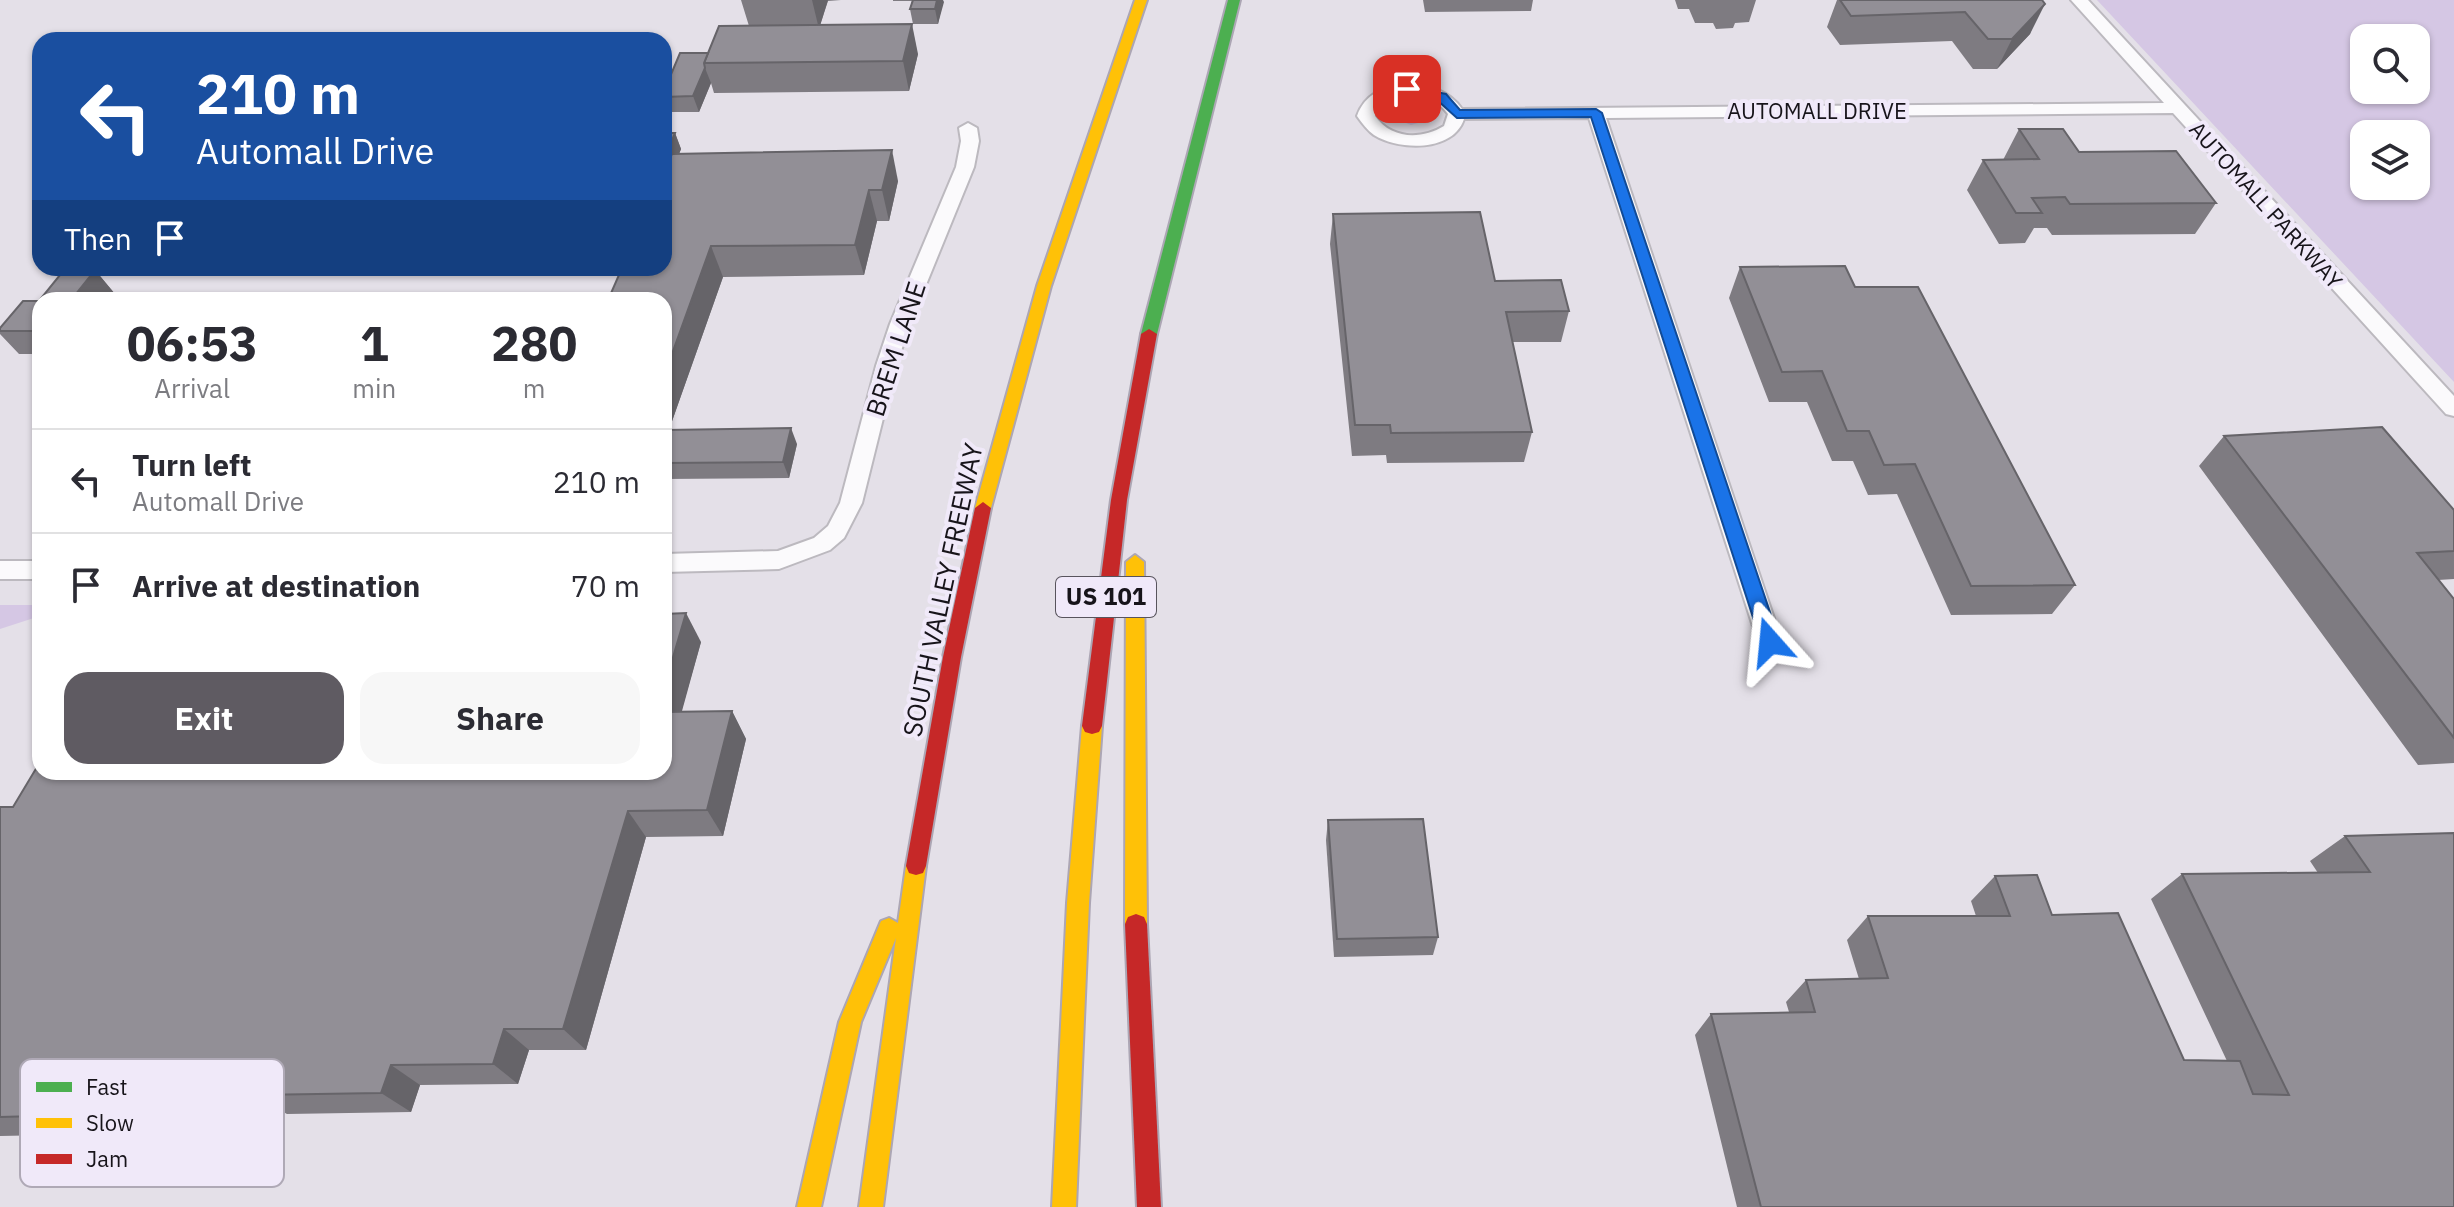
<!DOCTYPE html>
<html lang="en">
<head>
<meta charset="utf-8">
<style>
	body { margin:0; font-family:"IBM Plex Sans",sans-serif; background:#f7f7f7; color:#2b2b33; height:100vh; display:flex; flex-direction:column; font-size:30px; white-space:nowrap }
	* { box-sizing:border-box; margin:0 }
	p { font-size:26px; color:#7c7c81 }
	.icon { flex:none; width:44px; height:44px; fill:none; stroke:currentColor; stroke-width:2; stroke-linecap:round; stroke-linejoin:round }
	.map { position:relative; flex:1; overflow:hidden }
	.side { position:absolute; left:32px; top:292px; width:640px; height:488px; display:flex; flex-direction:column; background:#fff; border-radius:24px; box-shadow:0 2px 6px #0004 }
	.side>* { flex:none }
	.top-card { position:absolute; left:32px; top:32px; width:640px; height:244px; border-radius:24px; box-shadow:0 2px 6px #0004; background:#1a4fa0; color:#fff; overflow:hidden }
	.controls { position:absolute; left:2350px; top:24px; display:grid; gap:16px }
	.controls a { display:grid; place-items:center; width:80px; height:80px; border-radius:16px; background:#fff; box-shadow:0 2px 6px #0004; font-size:40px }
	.pin { position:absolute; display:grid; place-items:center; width:68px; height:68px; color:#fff; margin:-34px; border-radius:16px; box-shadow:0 4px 12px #0006 }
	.me { position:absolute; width:88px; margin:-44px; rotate:342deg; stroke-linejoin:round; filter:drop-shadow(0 0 6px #0008) }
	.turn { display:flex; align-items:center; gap:28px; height:168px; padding:0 32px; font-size:36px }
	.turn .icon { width:104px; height:104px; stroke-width:2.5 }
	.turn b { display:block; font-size:56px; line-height:68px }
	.then { display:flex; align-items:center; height:76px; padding:0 32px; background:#0003; gap:16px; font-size:30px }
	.eta { display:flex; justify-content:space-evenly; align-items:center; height:136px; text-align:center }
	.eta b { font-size:48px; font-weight:800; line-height:56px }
	.cta { display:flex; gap:16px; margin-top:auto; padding:16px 32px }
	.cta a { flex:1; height:92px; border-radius:24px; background:#5f5b62; color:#fff; font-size:32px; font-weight:800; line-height:92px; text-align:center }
	.cta a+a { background:#f7f7f7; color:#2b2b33 }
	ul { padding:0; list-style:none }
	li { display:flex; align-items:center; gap:24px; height:104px; padding:0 32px; border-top:2px solid #e1e1e2 }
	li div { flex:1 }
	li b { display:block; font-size:30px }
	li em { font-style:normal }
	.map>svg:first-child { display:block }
	.green { fill:#d5c7e4; fill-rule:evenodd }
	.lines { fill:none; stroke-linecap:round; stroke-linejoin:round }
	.street-casing { stroke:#bcb9bf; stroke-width:4 }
	.fast-casing { stroke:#aca6b4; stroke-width:4 }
	.slow-casing { stroke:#aca6b4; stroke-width:4 }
	.jam-casing { stroke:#aca6b4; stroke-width:4 }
	.street { fill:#fbfafc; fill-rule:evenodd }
	.fast { fill:#4caf50; fill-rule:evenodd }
	.slow { fill:#ffc107; fill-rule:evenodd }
	.jam { fill:#c62828; fill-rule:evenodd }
	.wall { fill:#7e7b81 }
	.shaded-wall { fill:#666469 }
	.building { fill:#928f96; stroke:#666469; stroke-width:2 }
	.route { fill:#1a73e8; stroke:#114b97; stroke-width:2 }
	.labels { text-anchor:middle; stroke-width:8; stroke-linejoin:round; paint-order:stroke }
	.far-street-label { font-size:22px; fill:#17141a; stroke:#f0e9f9 }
	.shield { fill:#f0e9f9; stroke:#58545d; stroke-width:2 }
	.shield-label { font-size:24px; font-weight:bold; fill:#17141a }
	.street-label { font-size:26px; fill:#17141a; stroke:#f0e9f9 }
	.key { fill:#f0e9f9; stroke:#afa9b6; stroke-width:2 }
	.key-label { font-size:22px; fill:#17141a }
</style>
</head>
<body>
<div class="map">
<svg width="2454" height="1207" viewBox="0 0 2454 1207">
	<rect width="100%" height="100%" fill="#e4e0e8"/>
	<g class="green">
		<path d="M2097,0h357v382zM2416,38v52h-52v-52zM2364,134h52v52h-52z"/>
		<path d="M1413,104l16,6 -1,10 -17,5 -17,-7 -2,-6 9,-7z"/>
		<path d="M0,605h40v11l-40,13z"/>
	</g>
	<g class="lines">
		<g class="street-casing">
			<g id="street">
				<path d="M2071,0h17l366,396v20l-8,-2 -273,-301 -567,5 176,524 -3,7 -9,3 -9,-3 -3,-7 -169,-524 -125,1c-11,33 -64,32 -90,16 -7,-5 -12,-12 -17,-19 14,-42 82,-41 105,-7l702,-6zM1407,94c17,1 31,6 41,20l-4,12c-23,14 -53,13 -69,-10 5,-17 16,-19 32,-22z"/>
				<path d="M968,123l9,5 2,13 -5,26 -64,157 -14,42 -34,137 -18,35 -14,12 -51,19 -115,3v-18l114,-3 36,-13 14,-12 12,-23 36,-137 14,-42 66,-157 5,-26 -2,-13z"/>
				<rect x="0" y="561" width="40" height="18"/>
			</g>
		</g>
		<g class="fast-casing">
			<path id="fast" d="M1228,0h12l-83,334 -8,5 -8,-5z"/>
		</g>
		<g class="slow-casing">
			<g id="slow">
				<path d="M1135,0h12l-96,286 -60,222 -8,6 -8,-6 62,-222z"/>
				<path d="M1135,555l9,7 3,362 -3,7 -8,3 -8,-3 -3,-7 1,-362z"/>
				<path d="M1092,718l7,2 3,6 -13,177 -13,304h-24l15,-304 15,-177 3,-6z"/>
				<path d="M916,857l7,2 3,7 -43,341h-24l37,-269 -35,84 -40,185h-24l42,-185 42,-101 8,-3 9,5 8,-57 3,-7z"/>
			</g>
		</g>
		<g class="jam-casing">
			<g id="jam">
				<path d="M1149,329l8,5 -30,166 -25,226 -3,6 -7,2 -7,-2 -3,-6 29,-226 30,-166z"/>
				<path d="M983,502l8,6 -30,149 -35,209 -3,7 -7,2 -7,-2 -3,-7 37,-209 32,-149z"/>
				<path d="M1136,914l8,3 3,7 14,283h-24l-12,-283 3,-7z"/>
			</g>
		</g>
		<use href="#street" class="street"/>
		<use href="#fast" class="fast"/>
		<use href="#slow" class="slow"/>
		<use href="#jam" class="jam"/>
	</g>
	<g class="wall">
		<path d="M741,0h100l-13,1 -8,24 98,29 -9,37 -195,2 -3,-10 -12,29h-32l-3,-9v-12l44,-38 41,-27z"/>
		<path d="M893,0h50l-5,24h-25l-3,-15 2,-8h-19z"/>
		<path d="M1423,0h110l-2,11 -106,1z"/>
		<path d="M1675,0h81l-7,22 -14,1 -2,5 -17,1 -3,-6h-18l-6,-14h-11z"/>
		<path d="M1837,0h205l-12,34 -33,35h-24l-21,-28 -112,4 -13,-18z"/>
		<path d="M2019,129l60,23 137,51 -21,31 -143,1 -5,-7h-13l-9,15 -26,1 -32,-54 16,-30h20z"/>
		<path d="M675,133l6,16 -2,5 219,27 -9,40h-12l-13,54 -141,2 -52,147h-7v-156z"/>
		<path d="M1333,214l236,97 -8,31h-49l20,90 -8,30 -137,1 -1,-8 -34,1 -22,-212z"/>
		<path d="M1740,267l115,20 220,298 -23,29 -101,1 -54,-121 -29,1 -15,-34h-21l-25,-59h-38l-40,-104z"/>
		<path d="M64,270h31l20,24 -5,6h-70v54h-21l-19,-20v-6l23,-27h16z"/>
		<path d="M664,430l133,14 -8,34 -125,1z"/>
		<path d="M2224,436l230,74v69l-16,1 16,19v164l-36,2 -219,-299z"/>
		<path d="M701,642l-20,70 51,-1 14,28 -23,97 -77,1 -60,213h-57l-11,34 -98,1 -9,27 -124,2 -19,-10 -103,1 -13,28 -152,3v-329h13z"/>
		<path d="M1328,820l110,117 -5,18 -99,2 -8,-117z"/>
		<path d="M2454,833v374h-717l-42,-172 16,-21 78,-2 -3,-10 20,-22 53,-1 -12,-39 21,-24h108l-5,-15 24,-25 57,39 132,145 43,1 -76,-162 31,-25 136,-1 -8,-12 35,-25z"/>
	</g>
	<g class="shaded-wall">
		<path d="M812,0h16l-9,29z"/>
		<path d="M937,0h6l1,2 -6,22 -3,-15z"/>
		<path d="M2045,4l-15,30 -33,35 15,-30z"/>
		<path d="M912,24l6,30 -9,37 -6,-30z"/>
		<path d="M705,68l6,15 -12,29 -6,-16z"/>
		<path d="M675,133l6,16 -17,42v-31z"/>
		<path d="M892,150l6,31 -9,40 -7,-31z"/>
		<path d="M869,190l8,31 -13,54 -9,-30z"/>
		<path d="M711,246l12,31 -52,147 -7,-16v-32z"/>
		<path d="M95,270l20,24 -5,6h-39z"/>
		<path d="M791,428l6,16 -8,34 -6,-16z"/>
		<path d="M686,613l15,29 -27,98 -10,-16v-36z"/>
		<path d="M732,711l14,28 -23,97 -16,-26z"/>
		<path d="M628,811l18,26 -60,213 -23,-21z"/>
		<path d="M504,1029l25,21 -11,34 -25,-20z"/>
		<path d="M391,1065l29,20 -9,27 -30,-19z"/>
		<path d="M126,1085l39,20 -13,28 -40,-19z"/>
	</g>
	<g class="building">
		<path d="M913,0h24l-2,9h-25z"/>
		<path d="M1840,0h202l3,4 -33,35h-24l-23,-27 -114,4z"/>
		<path d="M912,24l-9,37 -199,2 15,-37z"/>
		<path d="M680,53h28l-4,10 1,5 -12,28 -29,1v-6z"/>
		<path d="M2019,129h44l16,23 97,-1 40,52 -146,1 -5,-7 -33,1 10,15h-26l-33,-53 56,-1z"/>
		<path d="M664,133h11l-11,27z"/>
		<path d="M892,150l-10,40h-13l-14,55 -144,1 -47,130v-76h-56l14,-32h42v-98l8,-16z"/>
		<path d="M1480,212l15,69 66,-1 8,31 -63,1 26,120 -141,1 -1,-8h-35l-22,-211z"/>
		<path d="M1845,266l10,21h63l157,298 -104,1 -56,-122 -31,1 -15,-34h-22l-25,-60 -40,1 -42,-105z"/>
		<path d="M64,270h31l-24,30h-31v31h-40v-3l23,-27h16z"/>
		<path d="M578,296l1,4h-19z"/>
		<path d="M2382,427l72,83v41l-37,2 37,46v139l-230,-302z"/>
		<path d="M791,428l-8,34 -119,1v-33z"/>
		<path d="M686,613l-22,75v-74z"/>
		<path d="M732,711l-25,99 -79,1 -65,218h-59l-11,35 -102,1 -10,28 -128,2 4,-11 -131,1 -14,29 -112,3v-310h13l27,-45v10h624v-60z"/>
		<path d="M1423,819l15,118 -101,2 -9,-119z"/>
		<path d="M2454,833v374h-693l-50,-193 104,-2 -9,-32 82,-2 -20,-62h142l-15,-40 42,-1 15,40 66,-2 66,147 56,1 13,33 36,1 -107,-221 188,-2 -25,-36z"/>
	</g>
	<path class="route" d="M1407,86l39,8 14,16 136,-1 6,4 178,529 -3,5h-13l-3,-5 -170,-525 -134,1 -20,-18 -34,-8 -2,-3z"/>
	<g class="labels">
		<g class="far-street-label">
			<text x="1817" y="119">AUTOMALL DRIVE</text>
			<text transform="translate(2266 205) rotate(48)" y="8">AUTOMALL PARKWAY</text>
		</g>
		<rect class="shield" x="1056" y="577" width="100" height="40" rx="6"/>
		<g class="shield-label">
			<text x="1106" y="605">US 101</text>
		</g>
		<g class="street-label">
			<text transform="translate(896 349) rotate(-72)" y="9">BREM LANE</text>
			<text transform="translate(943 590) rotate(-78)" y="9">SOUTH VALLEY FREEWAY</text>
		</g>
	</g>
	<rect x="20" y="1059" width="264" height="128" rx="12" class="key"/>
	<rect x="36" y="1082" width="36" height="10" fill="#4caf50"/>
	<rect x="36" y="1118" width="36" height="10" fill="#ffc107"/>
	<rect x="36" y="1154" width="36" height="10" fill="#c62828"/>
	<g class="key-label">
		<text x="86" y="1095">Fast</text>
		<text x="86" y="1131">Slow</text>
		<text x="86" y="1167">Jam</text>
	</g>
</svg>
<div class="controls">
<a><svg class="icon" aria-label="search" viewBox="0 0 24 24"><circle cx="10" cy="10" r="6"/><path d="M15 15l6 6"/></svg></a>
<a><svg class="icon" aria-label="layers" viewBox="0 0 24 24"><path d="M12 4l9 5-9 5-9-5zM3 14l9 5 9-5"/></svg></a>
</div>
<div class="pin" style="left:1407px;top:89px;background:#d93025"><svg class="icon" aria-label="arrive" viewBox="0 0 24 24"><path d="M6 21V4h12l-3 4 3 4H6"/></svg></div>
<svg class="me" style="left:1770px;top:642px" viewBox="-20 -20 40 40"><path d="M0-17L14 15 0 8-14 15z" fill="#1a73e8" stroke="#fff" stroke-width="4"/></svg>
<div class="top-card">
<div class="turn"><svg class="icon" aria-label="left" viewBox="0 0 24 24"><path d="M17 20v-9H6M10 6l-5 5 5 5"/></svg><div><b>210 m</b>Automall Drive</div></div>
<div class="then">Then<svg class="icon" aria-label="arrive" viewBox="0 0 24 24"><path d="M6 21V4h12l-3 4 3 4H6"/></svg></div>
</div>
<section class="side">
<div class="eta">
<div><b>06:53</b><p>Arrival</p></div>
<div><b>1</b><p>min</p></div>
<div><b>280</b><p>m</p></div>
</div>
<ul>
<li><svg class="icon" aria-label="left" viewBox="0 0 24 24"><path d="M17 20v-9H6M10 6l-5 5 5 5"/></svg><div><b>Turn left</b><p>Automall Drive</p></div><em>210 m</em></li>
<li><svg class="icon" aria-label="arrive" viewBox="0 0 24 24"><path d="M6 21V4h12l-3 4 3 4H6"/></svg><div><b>Arrive at destination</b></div><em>70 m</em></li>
</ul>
<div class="cta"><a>Exit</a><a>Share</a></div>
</section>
</div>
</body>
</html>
